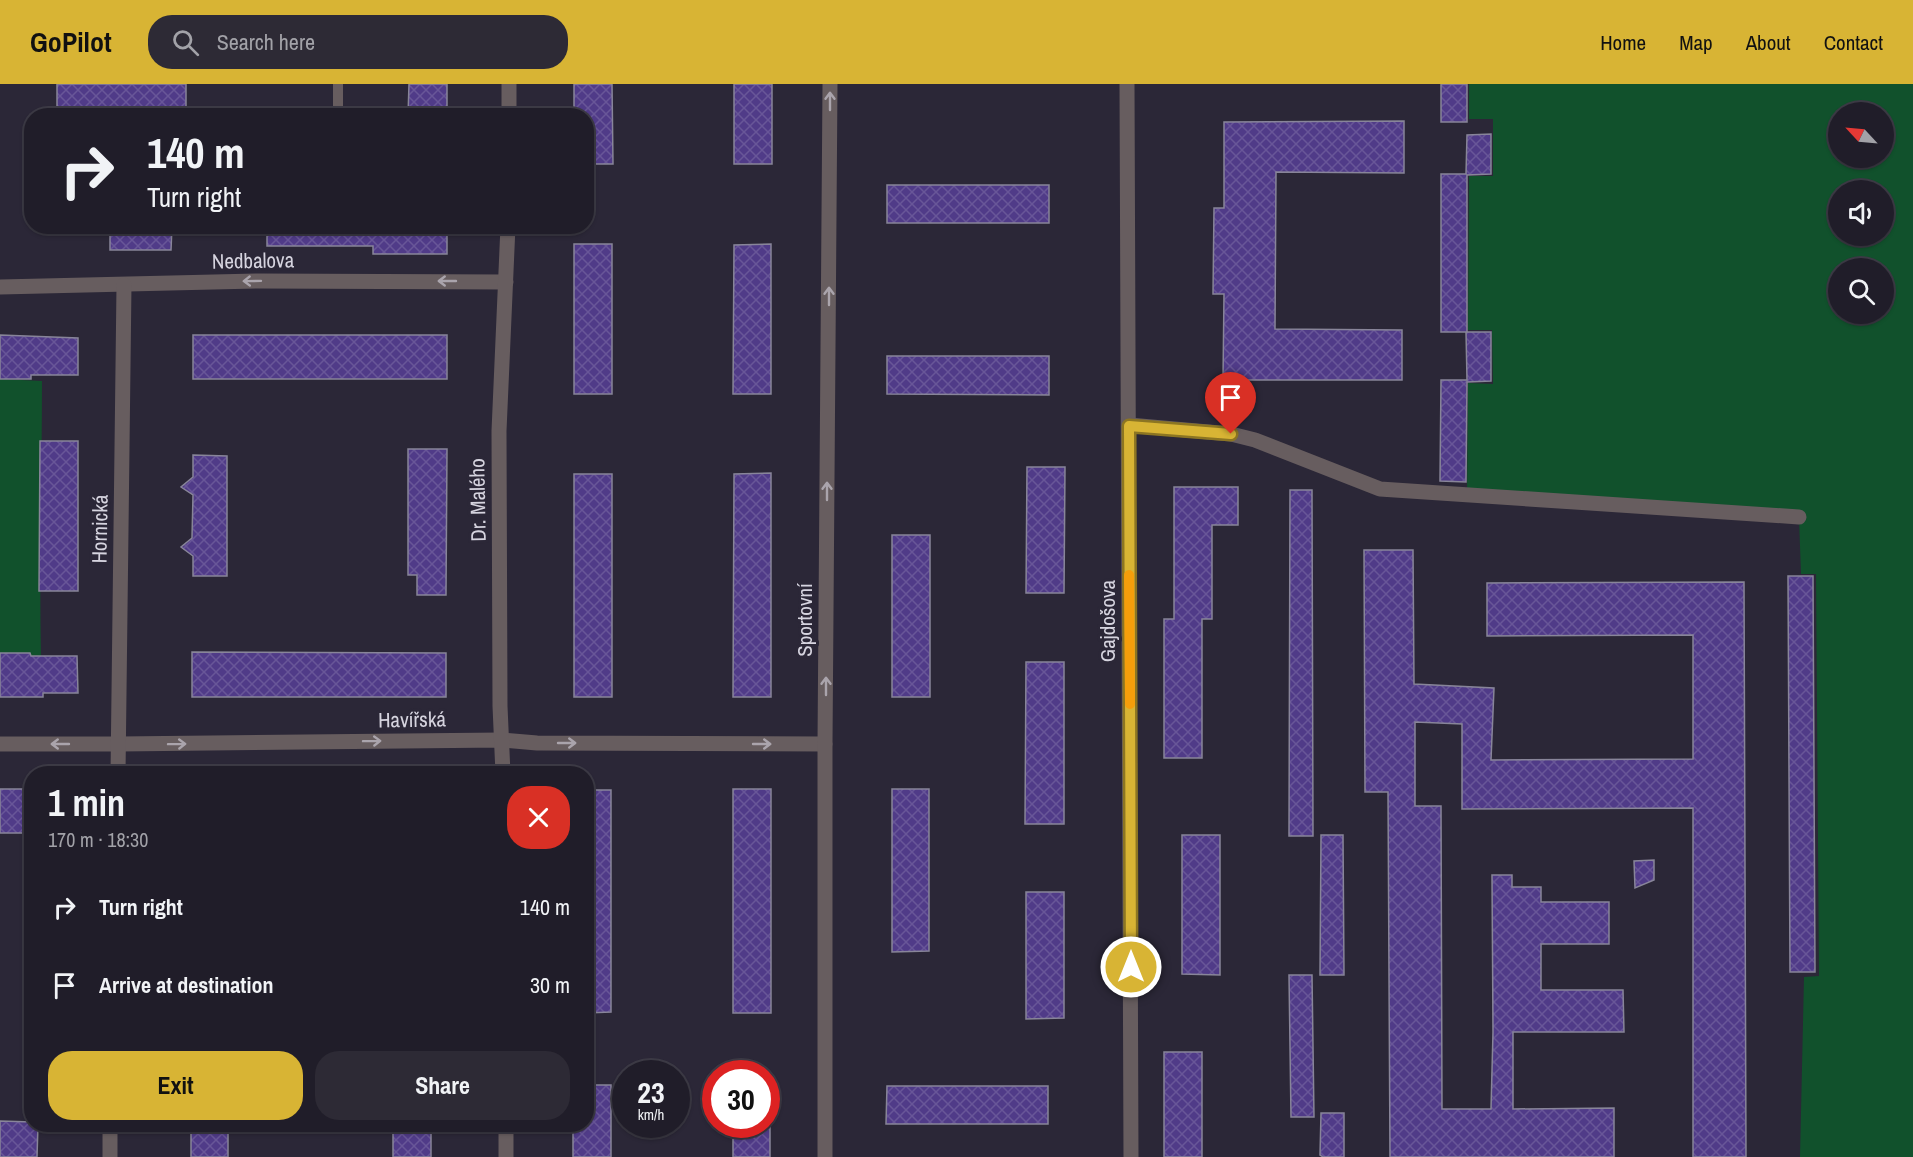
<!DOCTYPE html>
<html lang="en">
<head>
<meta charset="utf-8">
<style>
	body { margin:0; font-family:"Archivo Narrow",sans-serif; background:#2d2a35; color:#f1f3f6; height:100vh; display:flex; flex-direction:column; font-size:22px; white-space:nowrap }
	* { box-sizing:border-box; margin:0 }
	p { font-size:20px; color:#a2a2a8 }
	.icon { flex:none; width:33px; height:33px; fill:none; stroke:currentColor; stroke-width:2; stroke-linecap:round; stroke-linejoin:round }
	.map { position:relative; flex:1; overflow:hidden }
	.drawer { position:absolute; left:24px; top:682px; width:570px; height:366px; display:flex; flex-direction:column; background:#201d29; border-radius:24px; box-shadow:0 2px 4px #0004,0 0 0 2px #3d3b46 }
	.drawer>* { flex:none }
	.top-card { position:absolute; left:24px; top:24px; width:570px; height:126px; border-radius:24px; box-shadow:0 2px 4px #0004,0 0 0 2px #3d3b46; background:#201d29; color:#f1f3f6; overflow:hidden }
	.needle { width:39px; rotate:296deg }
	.buttons { position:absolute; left:1828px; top:18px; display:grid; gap:12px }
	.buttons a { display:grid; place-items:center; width:66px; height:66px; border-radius:50%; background:#201d29; box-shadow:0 2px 4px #0004,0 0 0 2px #3d3b46; font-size:30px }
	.speed { position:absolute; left:612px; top:976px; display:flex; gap:12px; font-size:30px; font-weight:700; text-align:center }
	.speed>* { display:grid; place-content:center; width:78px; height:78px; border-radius:50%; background:#201d29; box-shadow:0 2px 4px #0004,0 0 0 2px #3d3b46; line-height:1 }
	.speed small { font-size:15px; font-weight:400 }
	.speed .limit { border:9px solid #d22; background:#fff; color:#111 }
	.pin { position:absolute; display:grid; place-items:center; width:51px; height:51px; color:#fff; margin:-62px -26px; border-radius:50% 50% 50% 0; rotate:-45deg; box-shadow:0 0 6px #0007 }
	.pin .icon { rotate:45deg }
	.me { position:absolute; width:66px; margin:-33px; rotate:0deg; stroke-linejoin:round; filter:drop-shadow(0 0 4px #0008) }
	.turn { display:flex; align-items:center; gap:21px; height:126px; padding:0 24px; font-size:27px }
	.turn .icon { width:78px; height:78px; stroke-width:2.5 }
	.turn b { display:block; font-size:42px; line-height:51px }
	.round { display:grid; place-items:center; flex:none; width:63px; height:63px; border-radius:24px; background:#2d2a35 }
	.head { display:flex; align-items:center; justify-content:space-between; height:102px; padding:0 24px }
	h1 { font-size:36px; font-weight:800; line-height:45px }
	.primary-button { display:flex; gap:12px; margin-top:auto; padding:12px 24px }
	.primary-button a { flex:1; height:69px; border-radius:24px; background:#d8b434; color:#111; font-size:24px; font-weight:800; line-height:69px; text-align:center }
	.primary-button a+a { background:#2d2a35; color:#f1f3f6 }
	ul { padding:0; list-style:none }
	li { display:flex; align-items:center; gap:18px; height:78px; padding:0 24px }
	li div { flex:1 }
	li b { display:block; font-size:22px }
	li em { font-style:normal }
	header { display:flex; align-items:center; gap:36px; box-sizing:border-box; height:84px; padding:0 30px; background:#d8b434; color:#111 }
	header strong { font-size:28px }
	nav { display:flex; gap:33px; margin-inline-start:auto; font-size:21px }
	.search { width:420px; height:54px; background:#2d2a35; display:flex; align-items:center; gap:15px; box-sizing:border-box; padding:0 21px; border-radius:24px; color:#a2a2a8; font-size:22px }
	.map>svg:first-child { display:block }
	.grass { fill:#11512c; fill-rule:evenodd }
	.building { fill:url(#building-cross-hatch); stroke:#888599; stroke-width:1.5 }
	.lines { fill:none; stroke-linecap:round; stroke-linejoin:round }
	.lane { stroke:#675d5f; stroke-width:10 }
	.street { stroke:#675d5f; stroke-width:15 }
	.oneway { stroke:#aaa4ac }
	.route-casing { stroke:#8c7522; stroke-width:15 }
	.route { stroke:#d8b434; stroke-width:10 }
	.slow { stroke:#f59e0b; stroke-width:10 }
	.labels { text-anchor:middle; stroke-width:6; stroke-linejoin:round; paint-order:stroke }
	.street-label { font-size:21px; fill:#d6d4df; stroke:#2b2737 }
</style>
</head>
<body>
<header>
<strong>GoPilot</strong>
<div class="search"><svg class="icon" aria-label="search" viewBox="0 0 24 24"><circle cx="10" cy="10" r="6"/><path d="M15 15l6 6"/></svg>Search here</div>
<nav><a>Home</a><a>Map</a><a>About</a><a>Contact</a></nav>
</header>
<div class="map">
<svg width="1913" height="1073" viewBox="0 0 1913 1073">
	<defs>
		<pattern id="building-cross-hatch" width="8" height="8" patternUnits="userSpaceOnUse" patternTransform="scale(1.5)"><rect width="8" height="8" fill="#503b88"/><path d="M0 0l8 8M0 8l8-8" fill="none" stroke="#685698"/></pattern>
	</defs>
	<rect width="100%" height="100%" fill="#2b2737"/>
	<g class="grass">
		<path d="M1469,0h444v1073h-113l4,-180 15,-1 -3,-402h-15l-2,-56 -332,-22 1,-113 25,1 -1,-54h-24l1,-154h24v-57h-24zM1839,28h45v46h-45zM1839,106h45v46h-45zM1839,184h45v46h-45z"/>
		<path d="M0,295l42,2c0,92 -3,184 -1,276l-41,-1z"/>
	</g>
	<g class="building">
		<rect x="57" y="0" width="129" height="32"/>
		<path d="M409,0h38v32h-39z"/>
		<path d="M574,0h38l1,80h-27v-48h-12z"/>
		<rect x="734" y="0" width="38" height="80"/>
		<rect x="1441" y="0" width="26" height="38"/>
		<path d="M1404,37v52l-128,-1 -1,157 127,1v50h-179l1,-86h-11l1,-86h10v-86z"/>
		<path d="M1491,50v40l-24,1v157h24v49l-24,1 -1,100 -26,-1 1,-101h26l-1,-48h-25v-158h25l1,-39z"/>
		<rect x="887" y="101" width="162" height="38"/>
		<path d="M110,142h62l-1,24h-61z"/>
		<path d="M267,142h180v28h-74v-8h-106z"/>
		<rect x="574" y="160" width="38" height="150"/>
		<path d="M771,160v150h-38l1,-149z"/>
		<path d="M0,251l78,3v37h-47v4h-31z"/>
		<rect x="193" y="251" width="254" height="44"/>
		<path d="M887,272h162v39l-162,-1z"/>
		<path d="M40,357h38v150h-39z"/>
		<path d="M408,365h39l-1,146h-29v-20h-9z"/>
		<path d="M193,371l34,1v120h-34v-20l-12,-9 11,-9 1,-43 -12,-8 12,-10z"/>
		<path d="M1027,383h38l-1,126h-38z"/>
		<path d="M771,389v224h-38l1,-223z"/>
		<rect x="574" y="390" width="38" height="223"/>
		<path d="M1174,403h64v38h-26v94h-10v139h-38v-139h10z"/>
		<path d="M1290,406h22l1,346h-24z"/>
		<rect x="892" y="451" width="38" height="162"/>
		<path d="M1364,466h49l1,134 80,4 -3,72 202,-1v-124l-206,1v-53l257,-1 2,575h-53v-349l-231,1v-85l-47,-2v84h26l1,303h49l2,-77 -1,-157h20v12h29v15h68v42h-68v46h82l1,42h-111v77l101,-1v49h-224l-2,-365h-23z"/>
		<path d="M1788,492h25l2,396h-25z"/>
		<path d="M192,568l254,1v44h-254z"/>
		<path d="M0,569h30l1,3h46l1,37h-35v4h-43z"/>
		<path d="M1026,578h38v162h-39z"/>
		<rect x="0" y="705" width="30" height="44"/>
		<rect x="733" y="705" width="38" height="224"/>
		<path d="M892,705h37v162l-37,1z"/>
		<path d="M586,706h25v222l-25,1z"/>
		<path d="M1182,751h38v140l-38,-1z"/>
		<path d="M1321,751h22l1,140h-24z"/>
		<path d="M1654,776v20l-19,8 -1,-27z"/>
		<path d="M1026,808h38v126l-38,1z"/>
		<path d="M1289,891h23l2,142h-23z"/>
		<rect x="1164" y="968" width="38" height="105"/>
		<path d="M586,1001h25v72h-38v-32h13z"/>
		<path d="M887,1002h161v38h-162z"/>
		<path d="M1321,1029h23v44h-21l-3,-2z"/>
		<path d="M0,1037l32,1v3h6l-1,32h-37z"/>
		<rect x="191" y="1041" width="37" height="32"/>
		<rect x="393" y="1041" width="38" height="32"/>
		<rect x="733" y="1041" width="37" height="32"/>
	</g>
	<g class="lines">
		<path class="lane" d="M338,32v-32"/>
		<g class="street">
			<path d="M509,0v32"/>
			<path d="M1127,0l4,1073"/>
			<path d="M0,203l259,-6 247,1"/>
			<path d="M1129,341l102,9 24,6 125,49 419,28"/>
			<path d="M0,660h119l383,-4 35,3 288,1"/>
			<path d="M118,690l6,-489"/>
			<path d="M503,690l-3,-68 -1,-275 9,-205"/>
			<path d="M110,1073v-32"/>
			<path d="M506,1073v-32"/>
			<path d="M825,1073v-413l5,-660"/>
		</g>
	</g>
	<defs><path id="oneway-shaft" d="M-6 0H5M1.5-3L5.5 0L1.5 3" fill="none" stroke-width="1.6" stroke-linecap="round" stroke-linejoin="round" transform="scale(1.5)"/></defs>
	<g class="oneway">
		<use href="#oneway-shaft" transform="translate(830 17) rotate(-90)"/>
		<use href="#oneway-shaft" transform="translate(252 197) rotate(179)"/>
		<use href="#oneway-shaft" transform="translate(447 197) rotate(-180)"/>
		<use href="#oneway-shaft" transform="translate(829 212) rotate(-90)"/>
		<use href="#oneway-shaft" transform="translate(827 407) rotate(-90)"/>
		<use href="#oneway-shaft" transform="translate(826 602) rotate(-90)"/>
		<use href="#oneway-shaft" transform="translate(372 657) rotate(-1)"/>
		<use href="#oneway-shaft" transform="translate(567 659)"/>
		<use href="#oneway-shaft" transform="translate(60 660) rotate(-180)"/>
		<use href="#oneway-shaft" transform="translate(177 660) rotate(-1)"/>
		<use href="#oneway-shaft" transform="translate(762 660)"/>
	</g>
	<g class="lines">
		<g class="route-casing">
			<path id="route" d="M1131,883l-2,-541 102,8"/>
		</g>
		<use href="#route" class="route"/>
		<path class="slow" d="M1129,491l1,129"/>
	</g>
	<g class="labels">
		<g class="street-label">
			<text transform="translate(253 177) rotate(-1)" y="7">Nedbalova</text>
			<text transform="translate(478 416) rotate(-91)" y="7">Dr. Malého</text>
			<text transform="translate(100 445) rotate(-89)" y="7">Hornická</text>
			<text transform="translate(805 536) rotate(-90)" y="7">Sportovní</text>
			<text transform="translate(1108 537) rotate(-90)" y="7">Gajdošova</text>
			<text transform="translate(412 636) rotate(-1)" y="7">Havířská</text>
		</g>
	</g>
</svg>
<div class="buttons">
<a><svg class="needle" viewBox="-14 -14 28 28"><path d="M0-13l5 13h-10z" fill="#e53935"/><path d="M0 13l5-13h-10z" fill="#a2a2a8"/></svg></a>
<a><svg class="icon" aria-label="sound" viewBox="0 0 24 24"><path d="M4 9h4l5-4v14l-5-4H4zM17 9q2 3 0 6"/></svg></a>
<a><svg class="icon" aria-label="search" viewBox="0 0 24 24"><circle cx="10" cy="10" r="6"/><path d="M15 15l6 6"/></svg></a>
</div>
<div class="speed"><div>23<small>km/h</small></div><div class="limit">30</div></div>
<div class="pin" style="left:1231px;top:350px;background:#d93025"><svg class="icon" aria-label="arrive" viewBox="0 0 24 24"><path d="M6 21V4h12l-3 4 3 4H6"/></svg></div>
<svg class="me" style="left:1131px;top:883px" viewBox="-20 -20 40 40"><circle r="17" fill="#d8b434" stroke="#fff" stroke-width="3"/><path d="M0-11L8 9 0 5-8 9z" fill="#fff"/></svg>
<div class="top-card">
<div class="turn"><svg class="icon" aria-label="right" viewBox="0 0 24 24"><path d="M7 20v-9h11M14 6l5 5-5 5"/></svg><div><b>140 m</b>Turn right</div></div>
</div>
<section class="drawer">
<div class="head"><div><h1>1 min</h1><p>170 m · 18:30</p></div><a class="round" style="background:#d93025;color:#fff"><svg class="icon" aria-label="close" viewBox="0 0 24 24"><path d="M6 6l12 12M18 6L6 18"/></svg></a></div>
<ul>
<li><svg class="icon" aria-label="right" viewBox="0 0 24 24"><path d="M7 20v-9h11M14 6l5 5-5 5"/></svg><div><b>Turn right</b></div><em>140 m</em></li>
<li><svg class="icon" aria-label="arrive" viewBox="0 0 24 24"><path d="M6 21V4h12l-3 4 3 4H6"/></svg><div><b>Arrive at destination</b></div><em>30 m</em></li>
</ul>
<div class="primary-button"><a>Exit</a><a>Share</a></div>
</section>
</div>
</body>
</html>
